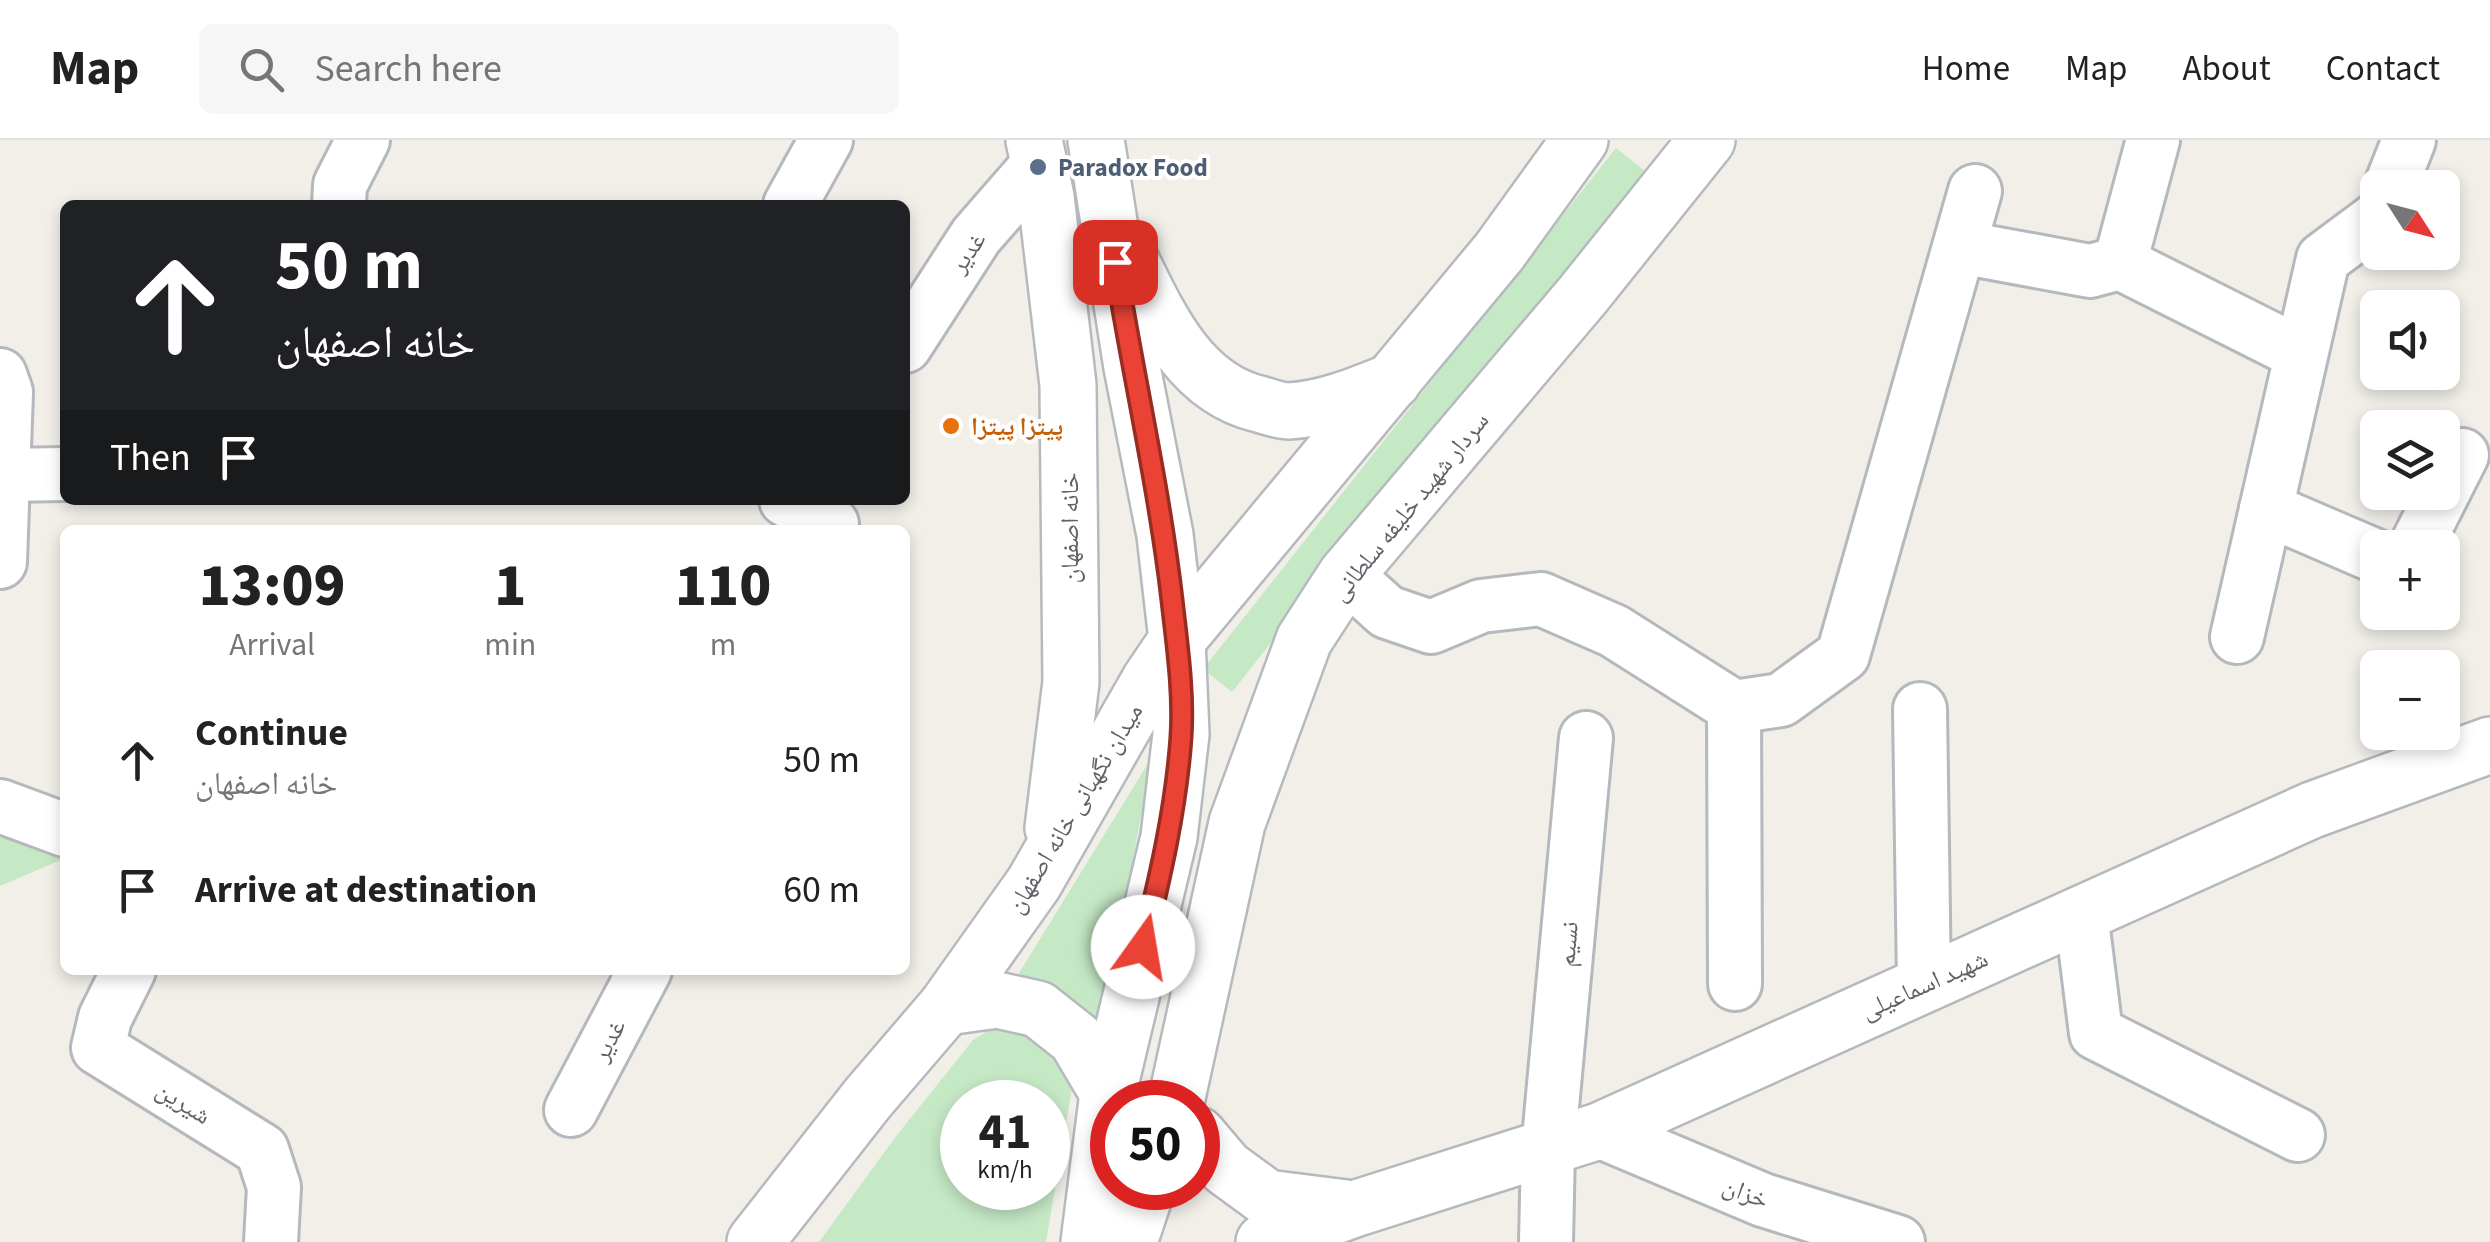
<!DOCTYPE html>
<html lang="en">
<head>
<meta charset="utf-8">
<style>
	body { margin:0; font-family:"Source Sans 3","Noto Naskh Arabic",sans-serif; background:#f6f6f6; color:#222; height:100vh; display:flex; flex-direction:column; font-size:38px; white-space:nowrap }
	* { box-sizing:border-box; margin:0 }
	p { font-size:32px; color:#767676 }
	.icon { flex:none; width:55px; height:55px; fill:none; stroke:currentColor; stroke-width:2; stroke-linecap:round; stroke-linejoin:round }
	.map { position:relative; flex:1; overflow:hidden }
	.details { position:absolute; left:60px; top:385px; width:850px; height:450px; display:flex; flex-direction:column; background:#fff; border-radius:15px; box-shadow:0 5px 15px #0003 }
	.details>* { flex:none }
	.banner { position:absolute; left:60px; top:60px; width:850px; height:305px; border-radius:15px; box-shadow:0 5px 15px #0003; background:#202124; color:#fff; overflow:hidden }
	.needle { width:65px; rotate:126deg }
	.fabs { position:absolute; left:2360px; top:30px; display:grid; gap:20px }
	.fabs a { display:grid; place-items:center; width:100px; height:100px; border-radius:15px; background:#fff; box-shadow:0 5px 15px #0003; font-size:50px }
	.speed { position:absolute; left:940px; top:940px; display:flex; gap:20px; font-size:50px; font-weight:700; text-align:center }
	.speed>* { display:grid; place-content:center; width:130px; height:130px; border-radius:50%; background:#fff; box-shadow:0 5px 15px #0003; line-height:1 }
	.speed small { font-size:25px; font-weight:400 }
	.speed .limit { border:15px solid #d22; background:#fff; color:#111 }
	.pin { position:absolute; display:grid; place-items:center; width:85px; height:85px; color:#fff; margin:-42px; border-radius:20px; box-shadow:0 5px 15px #0006 }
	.me { position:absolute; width:110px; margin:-55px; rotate:13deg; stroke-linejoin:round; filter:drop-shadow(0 0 8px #0008) }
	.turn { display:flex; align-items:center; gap:35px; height:210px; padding:0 50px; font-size:45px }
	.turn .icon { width:130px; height:130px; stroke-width:2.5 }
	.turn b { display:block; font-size:70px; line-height:85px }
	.then { display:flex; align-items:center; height:95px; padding:0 50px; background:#0003; gap:20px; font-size:38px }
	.eta { display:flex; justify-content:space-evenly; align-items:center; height:170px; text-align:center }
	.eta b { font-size:60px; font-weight:800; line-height:70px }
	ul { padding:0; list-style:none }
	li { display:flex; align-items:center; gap:30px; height:130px; padding:0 50px }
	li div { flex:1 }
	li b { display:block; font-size:38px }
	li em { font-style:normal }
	header { display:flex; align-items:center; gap:60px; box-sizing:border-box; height:140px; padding:0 50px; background:#fff; border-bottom:2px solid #e0e0e0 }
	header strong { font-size:48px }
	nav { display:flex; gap:55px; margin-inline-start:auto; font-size:35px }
	.search { width:700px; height:90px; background:#f6f6f6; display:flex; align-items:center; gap:25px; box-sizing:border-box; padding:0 35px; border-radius:15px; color:#767676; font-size:38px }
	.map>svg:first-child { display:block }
	.green { fill:#c5e8c5; fill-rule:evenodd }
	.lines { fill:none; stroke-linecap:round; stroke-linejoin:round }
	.minor-casing { stroke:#b5b8bc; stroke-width:58 }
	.tertiary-casing { stroke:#b5b8bc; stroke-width:60 }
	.secondary-casing { stroke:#b6babf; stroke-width:60 }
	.minor { stroke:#fff; stroke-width:52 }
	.tertiary { stroke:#fff; stroke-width:55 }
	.secondary { stroke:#fff; stroke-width:55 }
	.route-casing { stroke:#982c22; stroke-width:25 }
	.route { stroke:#ea4335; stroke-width:18 }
	.service-dot { fill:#5c6f8a; stroke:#fff; stroke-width:4 }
	.food-dot { fill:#e8710a; stroke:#fff; stroke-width:4 }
	.labels { text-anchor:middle; stroke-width:8; stroke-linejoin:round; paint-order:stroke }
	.service-label { font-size:25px; font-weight:bold; fill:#4e5e75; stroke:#fff; text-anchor:start }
	.street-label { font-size:25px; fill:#5f6368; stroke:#fff }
	.food-label { font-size:25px; font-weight:bold; fill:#c56008; stroke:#fff; text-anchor:start }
</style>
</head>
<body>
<header>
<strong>Map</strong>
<div class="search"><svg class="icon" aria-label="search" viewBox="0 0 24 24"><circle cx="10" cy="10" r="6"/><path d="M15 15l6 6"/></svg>Search here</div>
<nav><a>Home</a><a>Map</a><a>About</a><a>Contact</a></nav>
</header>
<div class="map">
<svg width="2490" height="1102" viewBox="0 0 2490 1102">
	<rect width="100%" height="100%" fill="#f1efe8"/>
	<g class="green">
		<path d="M1616,8l29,23 -413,521 -29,-23z"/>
		<path d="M1152,617l-33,177 -22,90 -47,-40 -39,2z"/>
		<path d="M0,693l63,26 -63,27z"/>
		<path d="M1004,881l56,30 12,37 -26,154h-227l78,-107 76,-95zM962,962h86v86h-86z"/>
	</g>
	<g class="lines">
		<g class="minor-casing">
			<g id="minor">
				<path d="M2390,48l19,-48"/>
				<path d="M339,65l1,-20 23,-45"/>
				<path d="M790,65l36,-65"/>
				<path d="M1960,107l130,24 30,-8 33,-123"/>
				<path d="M2120,123l181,91"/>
				<path d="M905,206l71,-110 62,-71"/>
				<path d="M0,235l6,17 -6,170"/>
				<path d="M4,335l61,-1"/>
				<path d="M786,360l46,24"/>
				<path d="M2266,369l112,48"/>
				<path d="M2415,408l47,-93"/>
				<path d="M1346,435l41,37 44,15 50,-21 60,-7 73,32 120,76 47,-7 62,-45 132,-464"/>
				<path d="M2237,497l86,-378 55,-41"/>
				<path d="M1734,567l1,277"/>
				<path d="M1920,569l4,275"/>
				<path d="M0,666l65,24"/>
				<path d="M2081,773l15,120 202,102"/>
				<path d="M129,830l-24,48 -7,30 164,102 12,37 -3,55"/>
				<path d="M571,970l74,-140"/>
				<path d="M1599,991l164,69 135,42"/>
				<path d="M1546,1102l2,-92 38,-412"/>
			</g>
		</g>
		<g class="tertiary-casing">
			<g id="tertiary">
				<path d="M1198,995l28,33 41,30 79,10"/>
				<path d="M1264,1102l90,-33 245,-78 713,-321 178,-65"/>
			</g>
		</g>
		<g class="secondary-casing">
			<g id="secondary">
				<path d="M1034,0l12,57 22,188 3,297 -18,146"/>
				<path d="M1130,119c29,59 60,129 129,145 10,3 21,7 30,7 37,-2 71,-17 104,-30"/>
				<path d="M946,867l51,-7 41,9 38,30 32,54"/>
				<path d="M1176,962l61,-279 67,-183 42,-65 236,-279 125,-156"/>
				<path d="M755,1102l113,-144 78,-91 88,-124 116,-203 27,-40 322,-388 81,-112"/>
				<path d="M1089,1102l19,-149 61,-256 12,-103 -4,-94 -12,-105 -33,-168 -36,-227"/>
				<path d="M1129,1102l18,-54"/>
			</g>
		</g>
		<use href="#minor" class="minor"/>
		<use href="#tertiary" class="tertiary"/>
		<use href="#secondary" class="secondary"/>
	</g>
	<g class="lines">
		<g class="route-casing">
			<path id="route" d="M1115,122c18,113 44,225 57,338 5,45 12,92 9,137 -5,72 -21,140 -38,210"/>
		</g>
		<use href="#route" class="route"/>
	</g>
	<circle class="service-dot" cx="1038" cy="27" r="10"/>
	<circle class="food-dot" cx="951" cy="286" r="10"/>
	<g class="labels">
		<g class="service-label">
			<text x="1058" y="36">Paradox Food</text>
		</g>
		<g class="street-label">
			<text transform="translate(967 112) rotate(-55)" y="9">غدیر</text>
			<text transform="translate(1409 366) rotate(-51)" y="9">سردار شهید خلیفه سلطانی</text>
			<text transform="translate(1069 388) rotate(-90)" y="9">خانه اصفهان</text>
			<text transform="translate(1074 668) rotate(-59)" y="9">میدان نگهبانی خانه اصفهان</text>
			<text transform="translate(1567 804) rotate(-85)" y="9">نسیم</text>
			<text transform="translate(1924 844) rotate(-24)" y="9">شهید اسماعیلی</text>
			<text transform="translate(608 900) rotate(-62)" y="9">غدیر</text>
			<text transform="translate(184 962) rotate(32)" y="9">شیرین</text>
			<text transform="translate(1746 1052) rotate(21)" y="9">خزان</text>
		</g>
		<g class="food-label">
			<text x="971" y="295">پیتزا پیتزا</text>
		</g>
	</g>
</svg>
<div class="fabs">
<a><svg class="needle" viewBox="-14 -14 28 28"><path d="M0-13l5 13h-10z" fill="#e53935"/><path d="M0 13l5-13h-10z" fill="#767676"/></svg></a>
<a><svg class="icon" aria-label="sound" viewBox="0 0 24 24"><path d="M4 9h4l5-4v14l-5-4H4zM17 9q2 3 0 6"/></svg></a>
<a><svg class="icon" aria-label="layers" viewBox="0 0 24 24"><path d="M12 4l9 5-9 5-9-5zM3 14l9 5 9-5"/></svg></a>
<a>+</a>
<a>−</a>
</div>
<div class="speed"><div>41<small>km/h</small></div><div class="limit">50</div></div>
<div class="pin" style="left:1115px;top:122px;background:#d93025"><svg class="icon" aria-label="arrive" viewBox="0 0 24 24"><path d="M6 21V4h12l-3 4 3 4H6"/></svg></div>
<svg class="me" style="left:1143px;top:807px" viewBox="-20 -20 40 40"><circle r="19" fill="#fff"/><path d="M0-13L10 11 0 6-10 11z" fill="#ea4335"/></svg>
<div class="banner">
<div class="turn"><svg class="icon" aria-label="ahead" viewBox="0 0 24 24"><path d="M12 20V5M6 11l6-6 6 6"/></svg><div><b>50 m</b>خانه اصفهان</div></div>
<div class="then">Then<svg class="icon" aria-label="arrive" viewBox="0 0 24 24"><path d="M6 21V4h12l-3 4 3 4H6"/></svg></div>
</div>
<section class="details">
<div class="eta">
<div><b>13:09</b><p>Arrival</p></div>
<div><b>1</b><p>min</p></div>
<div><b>110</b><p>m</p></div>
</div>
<ul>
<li><svg class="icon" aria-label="ahead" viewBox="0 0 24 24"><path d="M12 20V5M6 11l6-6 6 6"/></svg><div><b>Continue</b><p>خانه اصفهان</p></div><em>50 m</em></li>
<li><svg class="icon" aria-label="arrive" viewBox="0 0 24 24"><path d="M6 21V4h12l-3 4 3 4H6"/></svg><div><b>Arrive at destination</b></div><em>60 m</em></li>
</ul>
</section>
</div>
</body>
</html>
